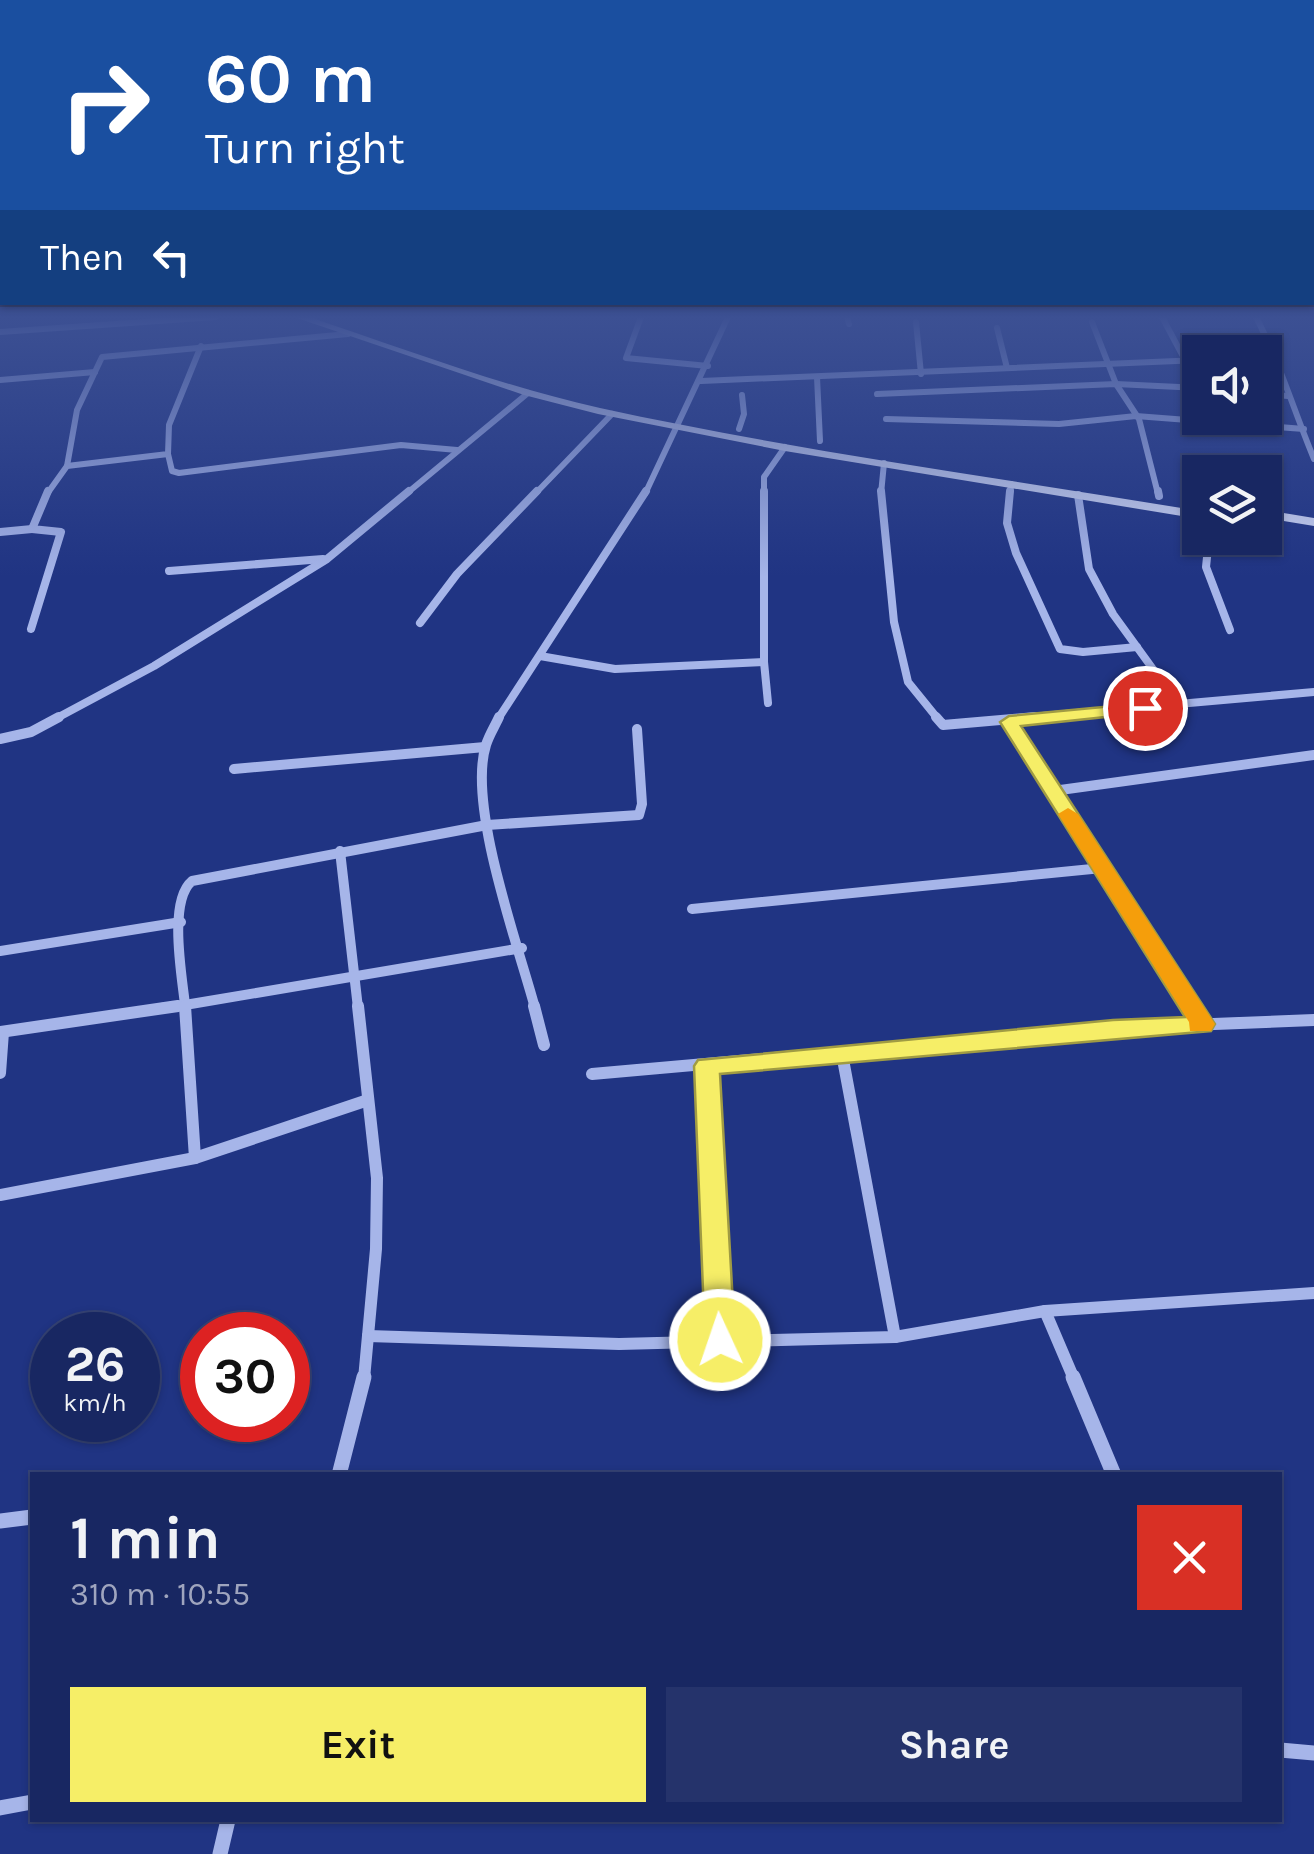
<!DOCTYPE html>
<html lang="en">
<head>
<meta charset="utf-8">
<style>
	body { margin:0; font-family:Karla,sans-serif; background:#25336b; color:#f1f3f6; height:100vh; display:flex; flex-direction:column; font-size:38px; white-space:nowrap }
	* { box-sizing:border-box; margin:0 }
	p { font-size:32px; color:#9fa5be }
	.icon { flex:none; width:55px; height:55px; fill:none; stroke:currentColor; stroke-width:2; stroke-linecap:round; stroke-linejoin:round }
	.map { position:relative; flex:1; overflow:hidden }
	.details { position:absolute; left:30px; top:1472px; width:1252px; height:350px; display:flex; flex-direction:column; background:#182762; border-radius:0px; box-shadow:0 2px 8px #0004,0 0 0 2px #364477 }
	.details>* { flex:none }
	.top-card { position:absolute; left:0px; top:0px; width:1315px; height:305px; box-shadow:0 2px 8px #0004,0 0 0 2px #364477; background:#1a4fa0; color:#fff; overflow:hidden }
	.controls { position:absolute; left:1182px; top:335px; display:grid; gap:20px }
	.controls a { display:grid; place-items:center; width:100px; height:100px; border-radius:0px; background:#182762; box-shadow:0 2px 8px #0004,0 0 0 2px #364477; font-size:50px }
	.speed { position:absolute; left:30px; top:1312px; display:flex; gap:20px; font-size:50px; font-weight:700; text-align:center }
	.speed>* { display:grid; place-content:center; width:130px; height:130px; border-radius:50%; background:#182762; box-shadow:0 2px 8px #0004,0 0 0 2px #364477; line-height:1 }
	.speed small { font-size:25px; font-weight:400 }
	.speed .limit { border:15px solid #d22; background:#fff; color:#111 }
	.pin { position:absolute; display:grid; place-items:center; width:85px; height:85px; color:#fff; margin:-42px; border:5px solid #fff; border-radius:50%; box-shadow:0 2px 10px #0007 }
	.me { position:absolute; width:110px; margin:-55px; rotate:357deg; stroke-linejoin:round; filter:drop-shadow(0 0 8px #0008) }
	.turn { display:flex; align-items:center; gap:35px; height:210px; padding:0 40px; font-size:45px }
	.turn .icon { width:130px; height:130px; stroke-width:2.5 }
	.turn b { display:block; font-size:70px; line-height:85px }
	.then { display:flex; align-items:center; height:95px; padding:0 40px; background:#0003; gap:20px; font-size:38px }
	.round { display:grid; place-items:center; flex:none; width:105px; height:105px; border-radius:0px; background:#25336b }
	.headline { display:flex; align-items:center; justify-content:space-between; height:170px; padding:0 40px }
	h1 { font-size:60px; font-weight:700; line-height:75px }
	.cta { display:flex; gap:20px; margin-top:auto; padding:20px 40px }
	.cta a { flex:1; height:115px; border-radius:0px; background:#f6ee67; color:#111; font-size:40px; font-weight:700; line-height:115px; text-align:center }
	.cta a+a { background:#25336b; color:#f1f3f6 }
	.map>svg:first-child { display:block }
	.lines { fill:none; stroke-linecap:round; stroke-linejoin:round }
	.street-far4 { stroke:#a6b5e9; stroke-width:6 }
	.street-far3 { stroke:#a6b5e9; stroke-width:8 }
	.street-far2 { stroke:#a6b5e9; stroke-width:10 }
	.street-far1 { stroke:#a6b5e9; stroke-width:12 }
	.street { stroke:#a6b5e9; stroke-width:15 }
	.secondary { fill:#d1d9f7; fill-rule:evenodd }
	.route { fill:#f6ee67; stroke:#a09b43; stroke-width:2.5 }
	.slow { fill:#f59e0b }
</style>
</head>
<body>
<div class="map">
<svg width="1314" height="1854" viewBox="0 0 1314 1854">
	<rect width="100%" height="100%" fill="#203483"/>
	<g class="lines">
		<g class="street-far4">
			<path d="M641,317l-15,41 82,8"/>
			<path d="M847,317l2,7"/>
			<path d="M1162,317l23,43"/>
			<path d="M1256,317c24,46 38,94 58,142"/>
			<path d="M916,322l5,52"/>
			<path d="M1092,322l24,62 23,35 19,75"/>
			<path d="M997,328l10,40"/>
			<path d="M0,332l216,-15"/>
			<path d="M817,377l3,64"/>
			<path d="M0,380l95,-8"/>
			<path d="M701,381l499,-21"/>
			<path d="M877,394l239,-10 84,4"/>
			<path d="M1265,394l23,2"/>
			<path d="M886,419l173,5 77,-8 168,13"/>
			<path d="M739,429l5,-15 -2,-19"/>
			<path d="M168,454l4,17 7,2 222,-28 56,5"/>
			<path d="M67,466l10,-56 25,-53 246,-23"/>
			<path d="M47,494l20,-28 101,-12 1,-29 32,-79"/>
			<path d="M406,494l122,-101"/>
			<path d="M535,494l77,-80"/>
			<path d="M645,494l83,-177"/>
			<path d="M764,494v-17l21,-30"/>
			<path d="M881,494l3,-31"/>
			<path d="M1010,494l1,-10"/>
		</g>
		<g class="street-far3">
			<path d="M764,491v171l4,41"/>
			<path d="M881,491l13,131 14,60 30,37"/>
			<path d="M1010,491l-3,32 9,30 44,96 23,3 54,-5"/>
			<path d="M1158,491l1,5"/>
			<path d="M1078,495l11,74 24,45 66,91"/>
			<path d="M0,532l32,-3"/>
			<path d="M1209,538l-3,29 24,63"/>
			<path d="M169,571l154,-12"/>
			<path d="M420,623l37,-49 80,-83"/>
			<path d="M31,629l30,-97 -29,-3 16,-38"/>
			<path d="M540,656l75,13 149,-7"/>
			<path d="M55,719l99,-53 173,-107 82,-68"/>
			<path d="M498,719l148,-228"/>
			<path d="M1007,719l307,-27"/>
		</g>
		<g class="street-far2">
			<path d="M499,717c-4,9 -10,18 -13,28 -19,60 32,200 49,263"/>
			<path d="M936,717l7,8 92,-8"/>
			<path d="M1009,722l183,286"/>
			<path d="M0,739l31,-7 28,-15"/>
			<path d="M234,769l251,-22"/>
			<path d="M1053,791l261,-36"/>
			<path d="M340,851l18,157"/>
			<path d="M692,909l410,-41"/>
			<path d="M0,951l181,-29"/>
			<path d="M161,1008l24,-3c-3,-29 -17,-104 7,-124l295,-56 152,-10 3,-11 -5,-75"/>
			<path d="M185,1008v-3l337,-57"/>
		</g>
		<g class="street-far1">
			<path d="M358,1006l19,172 -1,71 -12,130"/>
			<path d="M534,1006l10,39"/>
			<path d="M1191,1006l12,19"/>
			<path d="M0,1032l178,-26"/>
			<path d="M842,1054l53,283"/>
			<path d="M707,1067l13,274"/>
			<path d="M0,1073l3,-41"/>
			<path d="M592,1074l521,-46 201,-8"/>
			<path d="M195,1158l173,-58"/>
			<path d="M0,1195l195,-37 -10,-152"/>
			<path d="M1045,1311l29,68"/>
			<path d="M368,1336l251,8 276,-7 150,-26 269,-18"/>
		</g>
		<g class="street">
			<path d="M1073,1377l41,98"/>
			<path d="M339,1475l25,-98"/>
			<path d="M0,1521l32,-4"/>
			<path d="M1280,1750l34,3"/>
			<path d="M0,1808l32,-6"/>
			<path d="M220,1854l8,-34"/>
		</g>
		<g class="secondary">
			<path d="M294,317h15c96,32 192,69 291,91 198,43 400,70 600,103v8l-415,-68 -187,-37 -74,-19z"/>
			<path d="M1265,510l49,8v8l-49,-8z"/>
		</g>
	</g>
	<linearGradient id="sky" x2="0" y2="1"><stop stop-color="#121d48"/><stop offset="0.55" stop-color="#3c5093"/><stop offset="1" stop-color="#3c5093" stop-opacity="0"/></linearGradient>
	<rect width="1314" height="577" fill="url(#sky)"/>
	<path class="route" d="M1145,703l9,5 -2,4 -131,14 190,292 4,6 -4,7 -491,43 15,266 -5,10 -10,4 -11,-4 -4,-10 -11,-274 4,-6 415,-40 72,-3 -185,-295 9,-6z"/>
	<path class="slow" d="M1068,808l10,6 133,204 4,6 -4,7h-21l-1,-9 -131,-208z"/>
</svg>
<div class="controls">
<a><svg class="icon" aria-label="sound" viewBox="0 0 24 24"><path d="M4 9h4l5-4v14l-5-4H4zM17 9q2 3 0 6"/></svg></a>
<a><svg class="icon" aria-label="layers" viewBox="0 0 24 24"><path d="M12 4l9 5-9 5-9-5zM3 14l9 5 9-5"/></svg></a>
</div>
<div class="speed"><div>26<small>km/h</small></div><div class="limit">30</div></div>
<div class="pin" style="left:1145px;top:708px;background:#d93025"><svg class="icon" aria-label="arrive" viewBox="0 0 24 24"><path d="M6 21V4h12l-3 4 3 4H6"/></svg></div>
<svg class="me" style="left:720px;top:1340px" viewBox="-20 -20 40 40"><circle r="17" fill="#f6ee67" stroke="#fff" stroke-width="3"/><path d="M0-11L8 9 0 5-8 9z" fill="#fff"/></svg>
<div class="top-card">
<div class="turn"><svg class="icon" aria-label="right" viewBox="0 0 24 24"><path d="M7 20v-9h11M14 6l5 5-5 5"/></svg><div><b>60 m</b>Turn right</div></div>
<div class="then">Then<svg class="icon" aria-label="left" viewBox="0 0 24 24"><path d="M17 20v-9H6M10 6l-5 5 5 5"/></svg></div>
</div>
<section class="details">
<div class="headline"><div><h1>1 min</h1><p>310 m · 10:55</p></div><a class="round" style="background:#d93025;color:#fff"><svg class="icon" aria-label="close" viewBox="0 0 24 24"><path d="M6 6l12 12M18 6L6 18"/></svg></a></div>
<div class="cta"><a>Exit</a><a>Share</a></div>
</section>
</div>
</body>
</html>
